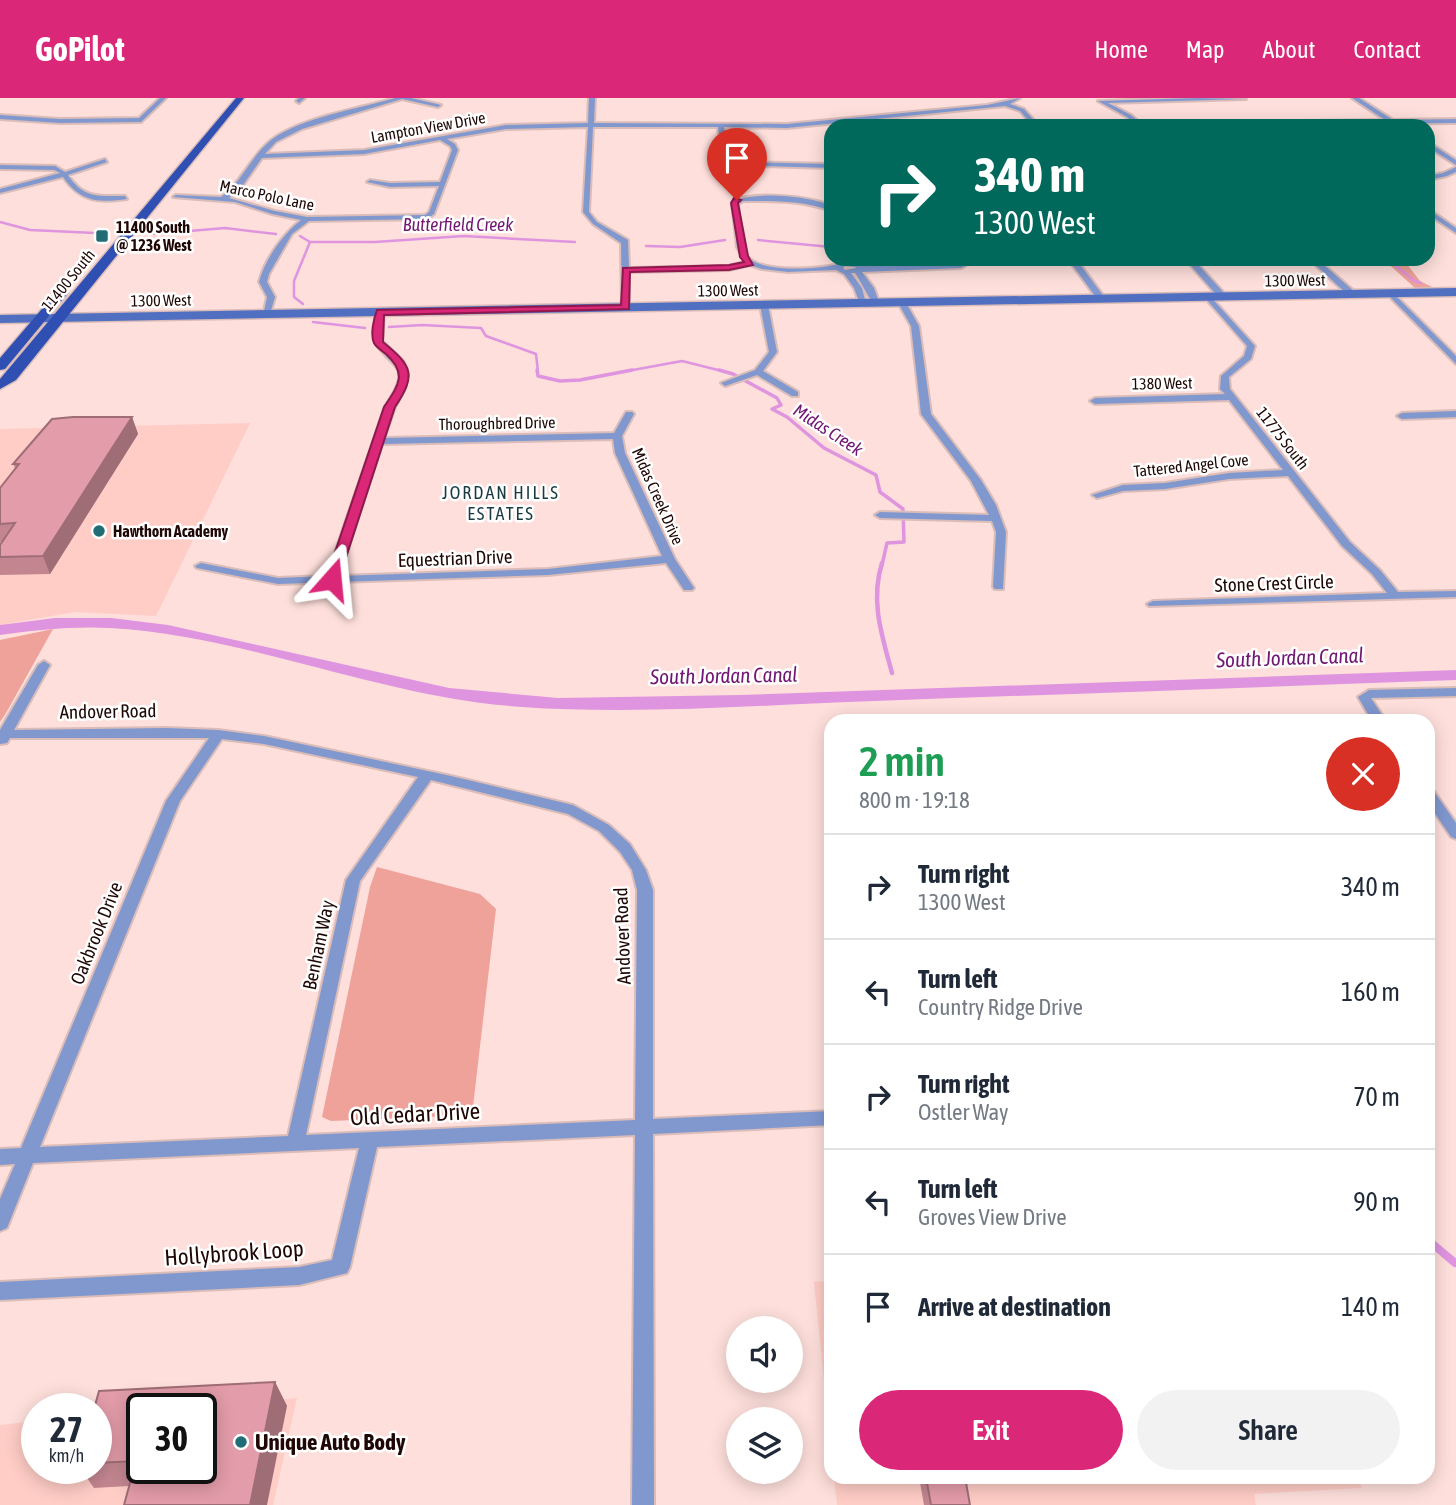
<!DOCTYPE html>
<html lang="en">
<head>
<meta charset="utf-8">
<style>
	body { margin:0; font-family:"Asap Condensed",sans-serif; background:#f2f2f3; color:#1f2937; height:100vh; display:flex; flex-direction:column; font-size:26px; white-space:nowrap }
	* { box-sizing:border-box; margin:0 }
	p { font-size:23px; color:#747a83 }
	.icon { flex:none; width:38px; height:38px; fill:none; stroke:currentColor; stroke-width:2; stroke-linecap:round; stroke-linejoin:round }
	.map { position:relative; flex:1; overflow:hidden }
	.side { position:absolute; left:824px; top:616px; width:611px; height:770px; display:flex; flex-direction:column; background:#fff; border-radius:21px; box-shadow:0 4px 18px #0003 }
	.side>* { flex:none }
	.banner { position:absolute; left:824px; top:21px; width:611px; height:147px; border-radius:21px; box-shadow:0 4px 18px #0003; background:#00695c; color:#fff; overflow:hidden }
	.buttons { position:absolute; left:726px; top:1218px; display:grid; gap:14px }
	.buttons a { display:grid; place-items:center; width:77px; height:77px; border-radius:50%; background:#fff; box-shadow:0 4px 18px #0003; font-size:35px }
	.speed { position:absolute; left:21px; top:1295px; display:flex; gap:14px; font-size:35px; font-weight:700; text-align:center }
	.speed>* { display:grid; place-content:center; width:91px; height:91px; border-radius:50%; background:#fff; box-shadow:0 4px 18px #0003; line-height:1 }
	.speed small { font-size:18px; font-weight:400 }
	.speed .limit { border:4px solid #111; border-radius:10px; background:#fff; color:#111 }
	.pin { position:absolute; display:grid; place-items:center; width:60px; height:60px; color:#fff; margin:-72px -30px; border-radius:50% 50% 50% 0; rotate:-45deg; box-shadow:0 0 7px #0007 }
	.pin .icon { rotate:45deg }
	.me { position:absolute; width:77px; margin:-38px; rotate:18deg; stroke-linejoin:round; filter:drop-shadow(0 0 5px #0008) }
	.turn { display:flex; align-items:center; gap:24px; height:147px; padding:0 35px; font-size:32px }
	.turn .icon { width:91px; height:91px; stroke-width:2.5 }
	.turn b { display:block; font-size:49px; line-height:60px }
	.round { display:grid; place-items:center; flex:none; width:74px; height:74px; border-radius:37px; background:#f2f2f3 }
	.overview { display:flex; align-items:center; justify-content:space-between; height:119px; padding:0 35px }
	h1 { font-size:42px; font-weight:600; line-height:52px; color:#1e9e55 }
	.primary-button { display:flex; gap:14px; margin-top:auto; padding:14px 35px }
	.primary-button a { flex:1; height:80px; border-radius:42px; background:#db2777; color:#fff; font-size:28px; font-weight:600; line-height:80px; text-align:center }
	.primary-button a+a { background:#f2f2f3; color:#1f2937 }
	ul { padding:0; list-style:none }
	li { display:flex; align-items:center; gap:21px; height:105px; padding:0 35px; border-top:2px solid #e0e1e3 }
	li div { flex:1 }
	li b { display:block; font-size:26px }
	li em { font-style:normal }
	header { display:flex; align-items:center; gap:42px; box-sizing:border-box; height:98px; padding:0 35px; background:#db2777; color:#fff }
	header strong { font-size:33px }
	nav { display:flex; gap:38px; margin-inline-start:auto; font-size:24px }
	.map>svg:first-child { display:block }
	.built { fill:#ffcdc6 }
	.green { fill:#efa299 }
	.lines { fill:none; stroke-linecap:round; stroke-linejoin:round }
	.stream-far3 { stroke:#df94df; stroke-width:2.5 }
	.stream-far2 { stroke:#df94df; stroke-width:3.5 }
	.stream-far1 { stroke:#df94df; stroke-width:4.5 }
	.stream { stroke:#df94df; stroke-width:8 }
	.canal { fill:#df94df; fill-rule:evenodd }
	.street-casing { stroke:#dabcb9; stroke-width:4 }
	.secondary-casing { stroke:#dabcb9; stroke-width:3 }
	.primary-casing { stroke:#dabcb9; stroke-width:3 }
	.street { fill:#8198cf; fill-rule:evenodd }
	.secondary { fill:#516fc0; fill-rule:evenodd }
	.primary { fill:#304fb3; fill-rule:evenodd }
	.wall { fill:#c38691 }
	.shaded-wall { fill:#9f6d76 }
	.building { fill:#e39ca9; stroke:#9f6d76; stroke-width:2; fill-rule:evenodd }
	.route { fill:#db2777; stroke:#8e194d; stroke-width:2 }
	.poi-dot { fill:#226c75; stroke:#fff; stroke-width:2.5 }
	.labels { text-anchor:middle; stroke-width:5; stroke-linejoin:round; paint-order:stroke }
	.far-street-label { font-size:16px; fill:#1f0705; stroke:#fff }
	.far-poi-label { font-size:16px; font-weight:bold; fill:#1f0705; stroke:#fff; text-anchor:start }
	.far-water-label { font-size:18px; font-style:italic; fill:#701673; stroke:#fff }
	.far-neighbourhood-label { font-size:18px; letter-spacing:2px; fill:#193b40; stroke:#fff }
	.street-label { font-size:19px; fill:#1f0705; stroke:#fff }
	.water-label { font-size:21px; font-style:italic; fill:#701673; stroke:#fff }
	.near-street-label { font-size:23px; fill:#1f0705; stroke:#fff }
	.near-poi-label { font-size:23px; font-weight:bold; fill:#1f0705; stroke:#fff; text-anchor:start }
</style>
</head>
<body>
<header>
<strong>GoPilot</strong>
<nav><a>Home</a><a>Map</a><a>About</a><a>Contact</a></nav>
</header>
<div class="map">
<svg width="1456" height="1407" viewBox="0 0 1456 1407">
	<rect width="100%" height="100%" fill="#fedfdb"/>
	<g class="built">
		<path d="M250,325l-94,193 -81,-4 -75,13v-196z"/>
		<path d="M831,1183v169l-17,-168z"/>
		<path d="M297,1300l-24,107h-273v-80l37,-4v47h164v-59h-26z"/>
		<path d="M834,1379h523l5,11 -108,6 2,11h-419z"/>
	</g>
	<g class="green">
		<path d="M1383,161h20l17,22 14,7h-19z"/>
		<path d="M53,531l-47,84 -6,9v-82z"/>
		<path d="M377,769l103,27 16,15 -24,206 -141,6 -9,-4 48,-230z"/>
	</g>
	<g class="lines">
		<g class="stream-far3">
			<path d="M0,124l30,8 65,3"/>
			<path d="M154,136l71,-6 51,6"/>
			<path d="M300,138l10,6 -16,39v16l9,7"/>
			<path d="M758,142l73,7"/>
			<path d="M310,144h65l89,-6 111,6"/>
			<path d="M646,148l34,1 45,-7"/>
			<path d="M1388,161l25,21 8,3"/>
			<path d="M313,224l52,6"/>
			<path d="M389,229l33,-2 59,3 5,8 50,18 2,18"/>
			<path d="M622,274l60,-11 44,11"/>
		</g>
		<g class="stream-far2">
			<path d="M537,272l1,6 22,5 20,-1 52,-10"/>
			<path d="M719,272l14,4 44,24 4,7 -9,4 15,8 37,31 52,27 4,17 23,17 1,33 -17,1 -5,22"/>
		</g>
		<path class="stream-far1" d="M882,465c-12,38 0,73 10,110"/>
		<path class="stream" d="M1428,1142l27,23"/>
		<path class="canal" d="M55,520h56l57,7 281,63 109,10 183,-3 715,-25v10c-194,7 -388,14 -581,21 -117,4 -236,14 -353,6 -141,-9 -272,-71 -412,-79 -37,-2 -73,2 -110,7v-10z"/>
		<g class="street-casing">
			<g id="street">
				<path d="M160,0h6l-25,24 -81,1 -60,-4v-4l60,4 79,-1z"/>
				<path d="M299,0h6l-6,5 -3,-2z"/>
				<path d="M395,0h16l30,7 -3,2 -36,-8 -100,30 -26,13 -11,12 99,-4 142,-25 82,-2 1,-25h6l-1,25 193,1 200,-19 33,-7 -10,6 14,5 15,17h-6l-13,-15 -15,-5 -218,22 -63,-1 5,34 2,1 100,2v4l-103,-3 -5,-3 -5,-35h-125l-4,85 8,10 31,18 1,28 100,-2 16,-4 -8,-15 -5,-44c17,-13 80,-7 99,3v5c-29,-11 -57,-10 -88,-10l-5,3c2,15 1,41 10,53 13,16 79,13 95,5l20,4 98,-2 4,2 -4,2 -99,4 12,16 5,14 -4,2c-6,-4 -14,-23 -20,-31h-4l11,15 4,16h-6l-6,-16 -10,-14 -8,-4 -48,2 -26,-3 -12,-4 -21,5 -100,2v35l-7,2 -1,-66 -28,-19 -10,-12 5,-85 -82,2 -59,10 8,5 3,6 -24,64 -7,5 -118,2 -17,13 -23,40 -2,8 8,15 -5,17 -7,2 4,-19 -8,-15c6,-23 24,-48 42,-62l-29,-6 -37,-12 -62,-5 3,-2 45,2c21,-15 30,-41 50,-57 31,-23 87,-31 124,-42zM440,42l10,6 2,4 -12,32 -50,1 -20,-3 -3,2 23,5 49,-1 -10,26 -4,3 -118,2 -32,-6 -46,-13 12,-10 21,-30 102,-4zM845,168l10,1 1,1 -11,2 -2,-2z"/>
				<path d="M1196,0l50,1 -138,4 23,12 9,8 245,-3 -33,-22h7l34,22 63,-1v4l-319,3 -10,-9 -29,-16z"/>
				<path d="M1428,44l28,18v5l-28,-18z"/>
				<path d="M105,61l2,3 -39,13c16,24 30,21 57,21l2,3c-28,4 -47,3 -64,-22l-63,16v-4l60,-16 -6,-3 -54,-1v-4l55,1 10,6z"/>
				<path d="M1456,69v5l-9,4 -19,4v-4l15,-3z"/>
				<path d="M1428,111l28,19v5l-28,-19z"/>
				<path d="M1068,161h8l29,39 -1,2h-6z"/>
				<path d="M1185,161h8l33,36v4h-6z"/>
				<path d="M1309,161h8l38,33v4h-6z"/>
				<path d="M1392,194l64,64v8l-67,-68v-4z"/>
				<path d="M1209,197l46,51 -4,13 -22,18 1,12 120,153 30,28 18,22 58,-1v6l-307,9 -2,-2 6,-3 234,-8 -15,-19 -30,-28 -54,-70 -59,3 -64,10 -42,2 -26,7 -5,-3 31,-10 42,-2 64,-10 54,-3 -54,-70 -134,4 -5,-3 5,-3 130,-4 -5,-5 1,-13 23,-20 3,-10 -41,-47v-4z"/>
				<path d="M898,201h6l15,27 12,88 50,66 15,25 10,27 -3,57h-8l-2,-2 3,-55 -4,-11 -112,-3 -5,-3 5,-3 109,3 -18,-34 -50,-67 -10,-88 -14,-25z"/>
				<path d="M764,205l4,2 9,47 -14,19 35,21v4h-6l-35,-21 -32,11 -4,-3 34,-13 14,-18 -9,-47z"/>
				<path d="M380,212l4,2 -2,29 21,20 5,14 -3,13 -10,19 -11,31 230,-5 12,-21h6l2,2 -12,22 3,17 50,106 19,29 -2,2h-8l-18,-27 -118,12 -270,9 -81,-16 -2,-2 6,-3 77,15 49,-2 58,-169c28,-44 10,-34 -11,-66l2,-29zM613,341l2,14 47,103 -114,13 -209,7 43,-132z"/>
				<path d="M1456,313v6l-54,2 -5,-3 5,-3z"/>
				<path d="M44,563l6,4 -36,65 153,-2 51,2 46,6 187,40 122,29 36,20 21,19 16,26 7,20v229l178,-8v14l-178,9 1,371h-22l3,-370 -258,12 -27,120 -3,6 -48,12 -299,15v-18l299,-15 33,-7 27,-112 -326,15 -26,65 -7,3v-32l15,-35 -15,1v-16l21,-1 145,-347 43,-63h-199l-3,5 -7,1v-14l38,-65zM222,641l42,5 154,33 -72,103 -58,256 -248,11 140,-346zM431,682l137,34 31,17 21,21 12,18 5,20 -2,230 -329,15 54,-254z"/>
				<path d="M1456,590v8l-85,2 15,23h-14l-14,-24 11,-7z"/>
				<path d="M1428,690l5,2 23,33v16l-5,-2 -23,-34z"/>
			</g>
		</g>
		<g class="secondary-casing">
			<path id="secondary" d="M1456,190v8l-1456,27v-8z"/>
		</g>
		<g class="primary-casing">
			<g id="primary">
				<path d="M236,0h8l-228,282 -16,9v-10z"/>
				<path d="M58,192l10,3 -63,76 -5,1v-12z"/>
			</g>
		</g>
		<use href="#street" class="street"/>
		<use href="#secondary" class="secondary"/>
		<use href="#primary" class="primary"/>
	</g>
	<g class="wall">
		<path d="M132,319l6,17 -88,140 -50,1v-30l2,-3h-2v-54l15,-20 -2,-4z"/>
		<path d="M275,1284l12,24 -158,80 -35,2 -14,-20h16v-59z"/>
		<path d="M919,1379h46l5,28h-46z"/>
	</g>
	<g class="shaded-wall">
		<path d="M132,319l6,17 -88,140 -7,-18z"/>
		<path d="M275,1284l12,24 -20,99h-17z"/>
	</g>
	<g class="building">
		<path d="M73,319h59l-89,139 -43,1v-12l15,-22 -15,1v-36l19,-24h-6l39,-45z"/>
		<path d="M275,1284l-25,123h-126l12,-44 -40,2v-54h-2l5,-18zM142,1311h59v59h-59z"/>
		<path d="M926,1379h39l5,28h-39z"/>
	</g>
	<path class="route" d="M734,100l7,2 -3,3 10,53 5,9 -24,5 -99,2 -1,37 -245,6 -1,27c29,24 34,32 12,65l-56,172 -7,4 -4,-1 -2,-3 58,-172c14,-21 24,-33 2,-53 -4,-3 -10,-7 -12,-11 -4,-9 0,-25 3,-33l244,-5 2,-37 106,-3 15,-3 -4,-5 -9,-54z"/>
	<g class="poi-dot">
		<rect x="95" y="131" width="14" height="14" rx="3.5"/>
		<circle cx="99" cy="433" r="7"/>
		<circle cx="241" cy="1344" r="7"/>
	</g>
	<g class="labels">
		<g class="far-street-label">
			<text transform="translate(428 29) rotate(-10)" y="6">Lampton View Drive</text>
			<text transform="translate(267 97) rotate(12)" y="6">Marco Polo Lane</text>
			<text transform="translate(68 182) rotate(-51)" y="6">11400 South</text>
			<text transform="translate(1295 182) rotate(-1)" y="6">1300 West</text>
			<text transform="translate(728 192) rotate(-1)" y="6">1300 West</text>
			<text transform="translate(161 202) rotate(-1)" y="6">1300 West</text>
			<text transform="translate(1162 285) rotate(-1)" y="6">1380 West</text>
			<text transform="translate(497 325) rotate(-1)" y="6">Thoroughbred Drive</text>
			<text transform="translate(1283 340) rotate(52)" y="6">11775 South</text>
			<text transform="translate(1191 367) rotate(-6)" y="6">Tattered Angel Cove</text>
			<text transform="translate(658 398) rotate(66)" y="6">Midas Creek Drive</text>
		</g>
		<g class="far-poi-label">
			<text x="116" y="135">11400 South<tspan x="116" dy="18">@ 1236 West</tspan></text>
			<text x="113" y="439">Hawthorn Academy</text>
		</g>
		<g class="far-water-label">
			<text x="458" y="133">Butterfield Creek</text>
			<text transform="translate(828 332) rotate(33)" y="6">Midas Creek</text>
		</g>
		<g class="far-neighbourhood-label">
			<text x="501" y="401">JORDAN HILLS<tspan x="501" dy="21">ESTATES</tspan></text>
		</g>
		<g class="street-label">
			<text transform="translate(455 460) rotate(-2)" y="7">Equestrian Drive</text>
			<text transform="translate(1274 485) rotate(-2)" y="7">Stone Crest Circle</text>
			<text transform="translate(108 613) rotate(-1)" y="7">Andover Road</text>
			<text transform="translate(96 835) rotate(-68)" y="7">Oakbrook Drive</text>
			<text transform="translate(622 838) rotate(-92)" y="7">Andover Road</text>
			<text transform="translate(318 847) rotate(-78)" y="7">Benham Way</text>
		</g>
		<g class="water-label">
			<text transform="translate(1290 560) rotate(-2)" y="7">South Jordan Canal</text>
			<text transform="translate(724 578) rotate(-1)" y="7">South Jordan Canal</text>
		</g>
		<g class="near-street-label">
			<text transform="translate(415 1016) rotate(-3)" y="8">Old Cedar Drive</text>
			<text transform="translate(234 1155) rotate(-4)" y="8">Hollybrook Loop</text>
		</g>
		<g class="near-poi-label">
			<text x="255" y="1352">Unique Auto Body</text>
		</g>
	</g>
</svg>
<div class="buttons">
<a><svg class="icon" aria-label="sound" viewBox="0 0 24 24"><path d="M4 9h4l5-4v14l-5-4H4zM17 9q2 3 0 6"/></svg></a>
<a><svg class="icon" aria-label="layers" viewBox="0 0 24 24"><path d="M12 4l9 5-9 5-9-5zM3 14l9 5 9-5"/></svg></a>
</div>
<div class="speed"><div>27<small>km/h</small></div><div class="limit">30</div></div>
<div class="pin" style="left:737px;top:102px;background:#d93025"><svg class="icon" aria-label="arrive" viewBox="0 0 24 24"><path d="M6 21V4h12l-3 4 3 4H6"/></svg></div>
<svg class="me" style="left:332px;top:481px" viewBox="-20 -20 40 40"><path d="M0-17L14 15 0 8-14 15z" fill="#db2777" stroke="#fff" stroke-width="4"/></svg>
<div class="banner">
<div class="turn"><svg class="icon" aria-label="right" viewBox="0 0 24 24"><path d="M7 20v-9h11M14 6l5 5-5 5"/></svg><div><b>340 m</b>1300 West</div></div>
</div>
<section class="side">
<div class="overview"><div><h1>2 min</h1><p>800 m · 19:18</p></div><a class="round" style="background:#d93025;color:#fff"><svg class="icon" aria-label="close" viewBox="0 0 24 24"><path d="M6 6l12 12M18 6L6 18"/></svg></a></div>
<ul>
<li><svg class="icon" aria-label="right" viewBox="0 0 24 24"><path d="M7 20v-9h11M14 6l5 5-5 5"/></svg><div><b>Turn right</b><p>1300 West</p></div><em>340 m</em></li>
<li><svg class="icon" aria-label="left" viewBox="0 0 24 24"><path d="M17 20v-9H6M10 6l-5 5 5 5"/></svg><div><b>Turn left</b><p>Country Ridge Drive</p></div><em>160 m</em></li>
<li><svg class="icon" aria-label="right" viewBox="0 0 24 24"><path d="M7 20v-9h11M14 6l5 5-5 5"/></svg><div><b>Turn right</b><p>Ostler Way</p></div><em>70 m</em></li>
<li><svg class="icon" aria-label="left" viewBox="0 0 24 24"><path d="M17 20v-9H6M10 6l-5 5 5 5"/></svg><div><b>Turn left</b><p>Groves View Drive</p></div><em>90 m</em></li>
<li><svg class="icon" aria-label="arrive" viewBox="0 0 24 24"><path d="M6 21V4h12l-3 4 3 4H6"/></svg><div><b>Arrive at destination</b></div><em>140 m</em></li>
</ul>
<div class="primary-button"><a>Exit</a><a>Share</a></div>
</section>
</div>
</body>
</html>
